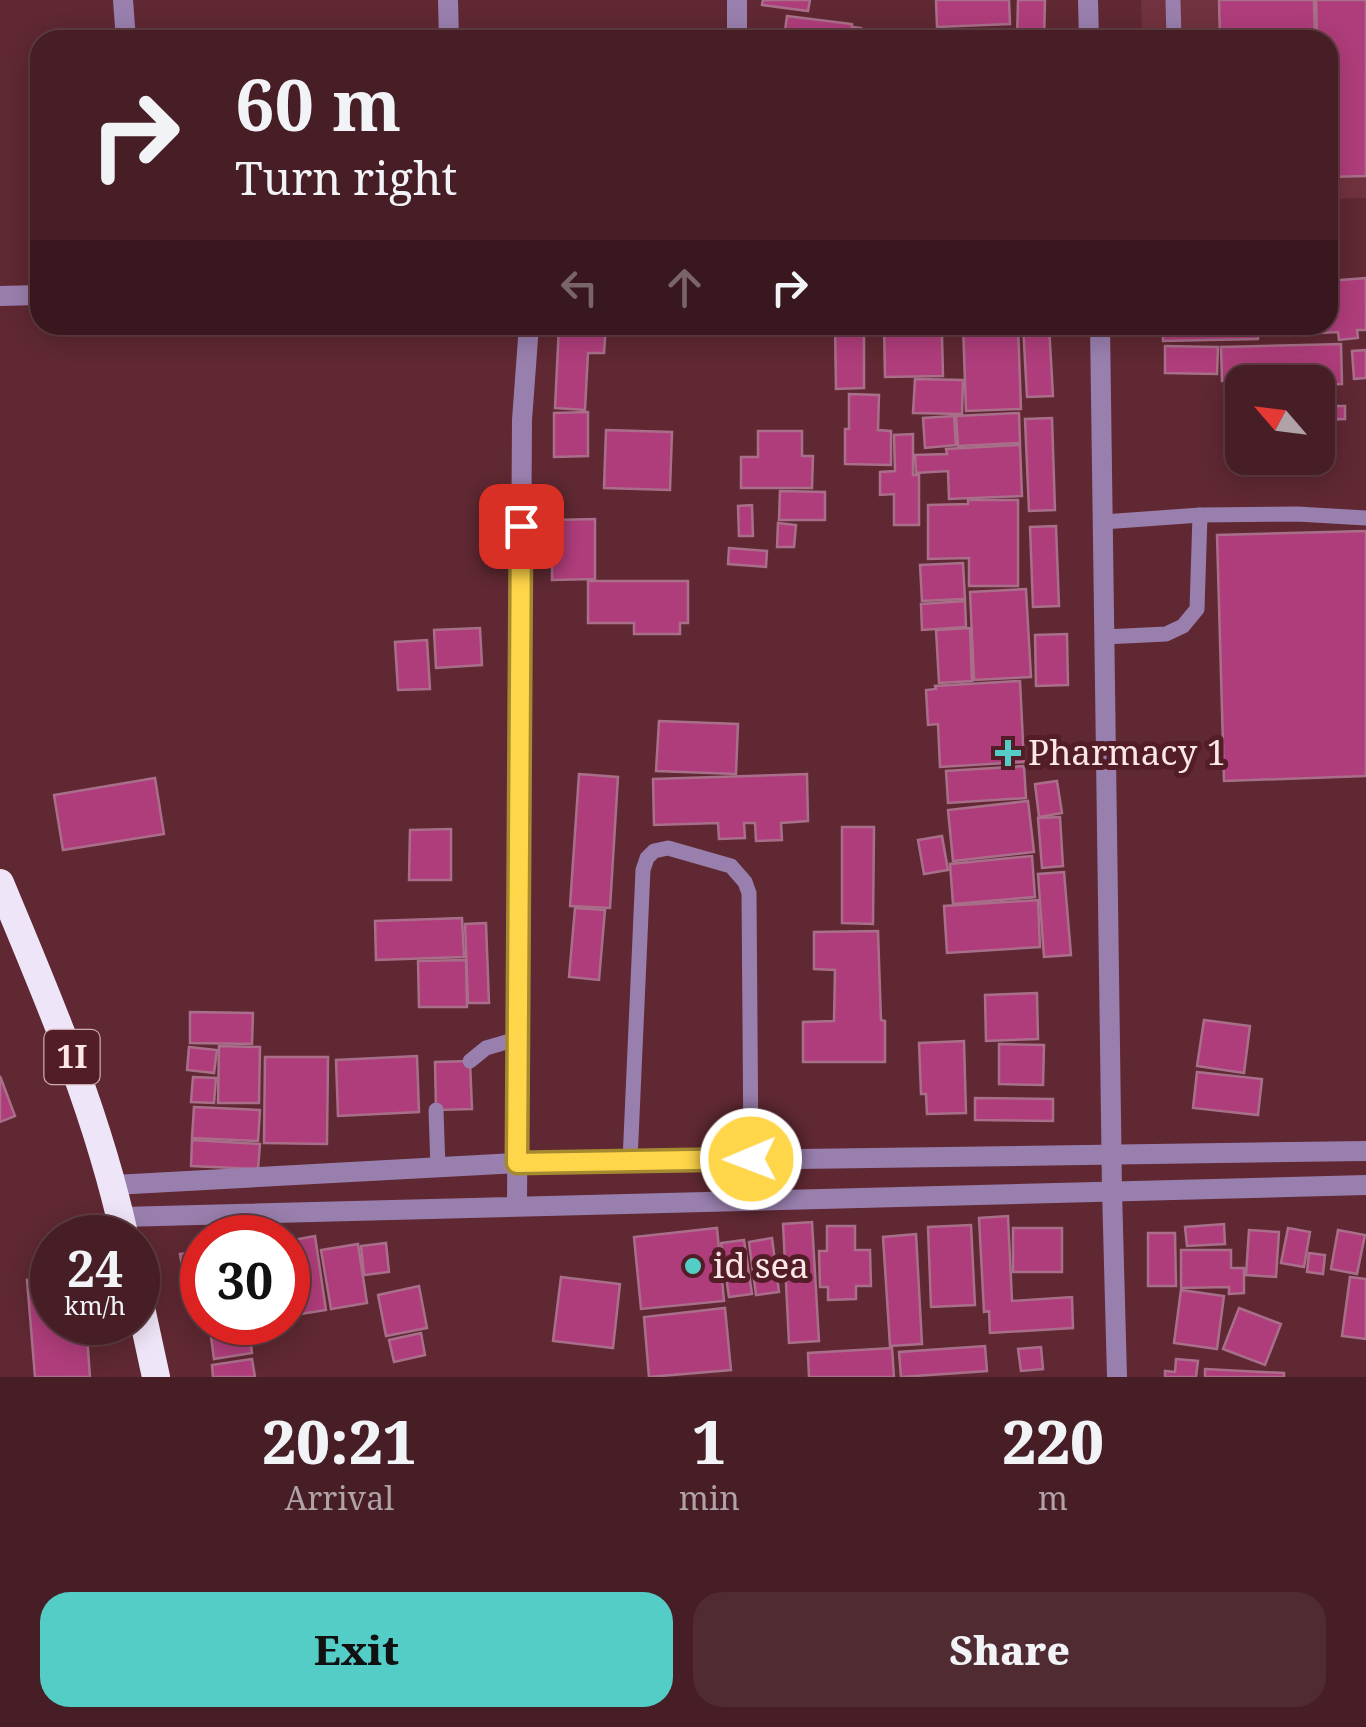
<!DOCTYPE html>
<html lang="en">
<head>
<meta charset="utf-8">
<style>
	body { margin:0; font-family:"Noto Serif",serif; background:#512b32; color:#f1f3f6; height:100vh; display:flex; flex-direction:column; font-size:38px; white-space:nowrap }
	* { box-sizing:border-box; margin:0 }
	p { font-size:32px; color:#b0a2a7 }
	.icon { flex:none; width:55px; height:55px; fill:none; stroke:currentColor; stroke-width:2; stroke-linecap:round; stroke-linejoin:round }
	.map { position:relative; height:1377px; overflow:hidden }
	.panel { display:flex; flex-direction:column; background:#471e26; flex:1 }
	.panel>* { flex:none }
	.hud { position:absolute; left:30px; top:30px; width:1308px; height:305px; border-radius:30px; box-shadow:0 5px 25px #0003,0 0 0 2px #5f3c43; background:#471e26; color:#f1f3f6; overflow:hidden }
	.needle { width:65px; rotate:298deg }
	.buttons { position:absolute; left:1225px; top:365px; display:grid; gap:20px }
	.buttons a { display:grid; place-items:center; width:110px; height:110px; border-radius:20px; background:#471e26; box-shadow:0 5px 25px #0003,0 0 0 2px #5f3c43; font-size:50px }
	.speed { position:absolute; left:30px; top:1215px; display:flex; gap:20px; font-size:50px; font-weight:700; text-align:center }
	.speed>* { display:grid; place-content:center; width:130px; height:130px; border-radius:50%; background:#471e26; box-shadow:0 5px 25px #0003,0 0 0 2px #5f3c43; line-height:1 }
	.speed small { font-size:25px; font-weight:400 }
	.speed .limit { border:15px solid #d22; background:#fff; color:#111 }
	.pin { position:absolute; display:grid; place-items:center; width:85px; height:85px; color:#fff; margin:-42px; border-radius:20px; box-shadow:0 5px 15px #0006 }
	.me { position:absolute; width:110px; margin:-55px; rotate:269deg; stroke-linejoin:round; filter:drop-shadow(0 0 8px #0008) }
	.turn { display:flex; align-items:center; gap:35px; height:210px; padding:0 40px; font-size:45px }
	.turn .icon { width:130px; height:130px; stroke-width:2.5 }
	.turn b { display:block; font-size:70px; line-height:85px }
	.lanes { display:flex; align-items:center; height:95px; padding:0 40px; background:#0003; justify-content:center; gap:50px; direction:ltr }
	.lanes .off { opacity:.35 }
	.eta { display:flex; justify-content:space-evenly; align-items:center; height:170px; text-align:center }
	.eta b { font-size:60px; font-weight:800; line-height:70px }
	.cta { display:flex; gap:20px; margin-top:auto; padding:20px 40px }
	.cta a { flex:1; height:115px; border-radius:30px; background:#54cdc7; color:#111; font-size:40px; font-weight:800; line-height:115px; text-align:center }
	.cta a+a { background:#512b32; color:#f1f3f6 }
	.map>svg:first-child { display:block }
	.built { fill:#70323e }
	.building { fill:#af3d7b; stroke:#a96f8a; stroke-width:2.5 }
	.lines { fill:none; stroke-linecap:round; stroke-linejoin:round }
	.service { stroke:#997fad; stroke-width:15 }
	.minor { stroke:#997fad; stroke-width:20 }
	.trunk { stroke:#efe5f8; stroke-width:28 }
	.route-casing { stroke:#a68a30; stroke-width:25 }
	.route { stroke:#ffd54a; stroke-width:18 }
	.poi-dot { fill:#54cdc7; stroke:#531d28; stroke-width:4 }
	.labels { text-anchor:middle; stroke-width:10; stroke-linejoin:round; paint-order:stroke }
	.shield { fill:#531d28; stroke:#c9aaae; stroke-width:2.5 }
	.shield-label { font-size:32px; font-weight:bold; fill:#fce6e8 }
	.poi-label { font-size:35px; fill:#fce6e8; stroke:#531d28; text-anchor:start }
</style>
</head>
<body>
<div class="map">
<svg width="1366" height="1377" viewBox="0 0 1366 1377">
	<rect width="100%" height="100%" fill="#5f2832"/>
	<path class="built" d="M1141,0h225v198l-38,1v-159h-186z"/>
	<g class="building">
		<path d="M763,0h47l-2,11 -46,-6z"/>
		<path d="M936,0h73l1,24 -73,3z"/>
		<path d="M1018,0h27l-1,40h-27z"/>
		<path d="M1219,0h95l1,40h-95z"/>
		<path d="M1316,0h50v176l-38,1v-137h-11z"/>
		<path d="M787,16l65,8v3l9,1 -1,12h-84l1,-9h8z"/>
		<path d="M1366,278v52h-9l1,8 -19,2 -1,-8 -35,2 -1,-9h26v-44z"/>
		<path d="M559,325h47l-2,28h-16l-3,57 -30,-2z"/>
		<path d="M835,325h29v63l-28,1z"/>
		<path d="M884,325h69l1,9 -12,1 1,41 -58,1z"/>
		<path d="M963,325h55l3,84 -55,2z"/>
		<path d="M1023,325h26l4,71 -26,1z"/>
		<path d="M1163,325h95v14l-95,2z"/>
		<path d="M1341,344l1,40 -24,1v-3h-16v-4l-80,3 -1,-34z"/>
		<path d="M1165,346l53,1 -1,27 -52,-1z"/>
		<path d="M1366,350v28l-12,1 -2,-28z"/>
		<path d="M915,379l48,1 -1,34 -49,-1z"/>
		<path d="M849,394l30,1 -1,35 13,1v34l-46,-1v-35h4z"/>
		<path d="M1318,406h27v13l-27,1z"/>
		<path d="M588,412v44l-34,1v-44z"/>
		<path d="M1019,413l1,30 -62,3 -2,-30z"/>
		<path d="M954,416l2,29 -31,3 -2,-30z"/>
		<path d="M1052,418l3,92 -26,1 -4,-92z"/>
		<path d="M606,430l66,2 -2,58 -66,-2z"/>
		<path d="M758,431h44v25h11l-1,32h-71v-31h17z"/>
		<path d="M913,434v41h6v50h-25v-31l-14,1v-23l15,-1 -1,-36z"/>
		<path d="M1020,445l2,51 -73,3 -1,-28 -32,2 -1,-18 32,-1 -1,-5z"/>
		<path d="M780,491l45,1v28h-46z"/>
		<path d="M968,500h50v86h-49v-28l-41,1v-54l40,-1z"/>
		<path d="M752,505l1,31h-14l-1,-30z"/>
		<path d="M595,519v60l-43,1v-60z"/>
		<path d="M778,523l18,2 -2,22h-17z"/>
		<path d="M1056,526l3,80 -26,1 -3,-80z"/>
		<path d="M1366,531v245l-142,5 -7,-246z"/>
		<path d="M729,548l38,3 -1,16 -38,-3z"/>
		<path d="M963,563l2,36 -43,2 -2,-36z"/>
		<path d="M588,581h100v42h-8v11h-46v-11h-46z"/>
		<path d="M1026,589l5,88 -57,3 -4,-88z"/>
		<path d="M965,601l1,26 -44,3 -1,-26z"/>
		<path d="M480,628l2,37 -46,3 -2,-38z"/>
		<path d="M970,628l2,53 -33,2 -3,-53z"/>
		<path d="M1067,634l1,51 -32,1 -1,-51z"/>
		<path d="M427,640l3,49 -32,1 -3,-48z"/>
		<path d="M1020,681l4,81 -84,5 -2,-43 -10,1 -2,-35 10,-1 -1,-3z"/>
		<path d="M659,721l79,3 -2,50 -80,-3z"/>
		<path d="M1024,766l2,32 -78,5 -2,-32z"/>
		<path d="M579,774l39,3 -8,131 -40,-2z"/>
		<path d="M807,774l1,47 -27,2 1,17 -26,1 -1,-18h-11l1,15 -26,1 -1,-16 -64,2 -1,-46z"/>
		<path d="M155,778l9,56 -101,16 -9,-55z"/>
		<path d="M1057,781l5,32 -23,4 -4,-33z"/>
		<path d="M1028,801l6,51 -81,9 -5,-51z"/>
		<path d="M1060,817l3,49 -21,2 -4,-50z"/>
		<path d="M842,827h32l-1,97 -31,-1z"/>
		<path d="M451,829v51h-42l1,-50z"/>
		<path d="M942,836l6,34 -24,4 -6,-34z"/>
		<path d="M1032,856l3,41 -82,7 -3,-40z"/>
		<path d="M1064,872l7,83 -27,2 -6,-83z"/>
		<path d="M1038,900l2,47 -93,6 -3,-47z"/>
		<path d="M575,908l30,2 -6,70 -30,-3z"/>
		<path d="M462,918l2,39 -88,3 -1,-39z"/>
		<path d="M486,923l3,80h-21l-3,-79z"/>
		<path d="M878,931l3,89 4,1v41h-82v-40l31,-1 1,-51 -21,-1v-37z"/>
		<path d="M466,960l1,47h-48l-1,-46z"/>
		<path d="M1037,993l1,46 -52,2 -1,-46z"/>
		<path d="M190,1012l63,1 -1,31 -62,-1z"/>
		<path d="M1204,1020l46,6 -6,47 -47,-7z"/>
		<path d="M964,1041l2,72 -39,1 -1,-20h-5l-2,-51z"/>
		<path d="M999,1044l45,1 -1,40 -44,-1z"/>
		<path d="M219,1046l41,1 -1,56h-41z"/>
		<path d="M189,1047l28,3 -3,23 -27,-3z"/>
		<path d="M417,1056l2,56 -81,4 -2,-56z"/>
		<path d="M265,1057h63l-1,87 -63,-1z"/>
		<path d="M470,1061l2,48 -36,1 -1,-48z"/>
		<path d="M1197,1072l65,7 -4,36 -65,-7z"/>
		<path d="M0,1076l15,40 -15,6z"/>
		<path d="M193,1077l23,1 -2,25 -23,-1z"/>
		<path d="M975,1098l78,1v22l-78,-1z"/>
		<path d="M194,1107l66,3 -2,31 -66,-3z"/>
		<path d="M192,1140l68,4 -2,25 -67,-3z"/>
		<path d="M1008,1216l4,85 60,-4 1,31 -83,5 -1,-22 -5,1 -5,-94z"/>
		<path d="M812,1222l7,119 -30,2 -6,-119z"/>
		<path d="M1224,1224l1,20 -38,2 -2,-19z"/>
		<path d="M971,1225l4,80 -44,2 -3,-80z"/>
		<path d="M827,1226h28v24h15l1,36h-15v13l-28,1v-13h-8l-1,-36h8z"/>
		<path d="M717,1228l7,73 -83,8 -7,-72z"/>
		<rect x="1013" y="1228" width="49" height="44"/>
		<path d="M1288,1228l22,4 -6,35 -23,-4z"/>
		<path d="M1249,1230l30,2 -3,45 -30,-2z"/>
		<path d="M1338,1230l27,5 -8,39 -26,-5z"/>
		<path d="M1148,1233h27l1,53h-28z"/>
		<path d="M916,1234l6,110 -32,2 -7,-109z"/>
		<path d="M315,1236l11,74 -38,6v-75z"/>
		<path d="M772,1238l7,54 -23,3 -7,-53z"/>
		<path d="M744,1240l8,54 -23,3 -8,-54z"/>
		<path d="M202,1241v66l-13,3 -9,-56 19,-3 -2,-9z"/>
		<path d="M386,1243l3,29 -25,3 -3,-29z"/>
		<path d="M358,1244l9,59 -36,6 -10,-59z"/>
		<path d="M1181,1250h50v18h13v25l-15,1v-7l-48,1z"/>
		<path d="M1309,1253l16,2 -2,19 -16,-2z"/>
		<path d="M561,1277l59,7 -7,64 -60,-7z"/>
		<path d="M1350,1277l16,2v60l-24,-3z"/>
		<path d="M52,1278v44h34l4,55h-55l-8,-97z"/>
		<path d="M419,1286l8,42 -41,8 -8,-41z"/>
		<path d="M1181,1290l43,6 -7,53 -43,-6z"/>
		<path d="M725,1308l6,62 -82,7 -5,-60z"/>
		<path d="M1239,1308l42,16 -16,41 -42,-16z"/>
		<path d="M209,1322h39l4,31 -38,6z"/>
		<path d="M421,1333l4,22 -31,7 -5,-22z"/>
		<path d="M985,1346l2,25 -86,6 -2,-25z"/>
		<path d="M1041,1347l2,22 -22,2 -3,-22z"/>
		<path d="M892,1348l2,29h-85l-1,-24z"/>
		<path d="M252,1359l3,18h-42l-1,-12z"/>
		<path d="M1176,1359l22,2 -2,16h-31v-6l10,1z"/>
		<path d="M1205,1369l79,4v4h-79z"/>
	</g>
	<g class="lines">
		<g class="service">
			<path d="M1173,0l1,40"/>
			<path d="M1103,522l97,-7 97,-1 69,4"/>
			<path d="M1104,637l62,-3 17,-8 14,-17 3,-94"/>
			<path d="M470,1061l16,-13 31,-9"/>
			<path d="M436,1110l2,58"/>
			<path d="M630,1161l13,-291 4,-12 7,-7 14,-3 63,18 14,16 4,11 2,266"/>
		</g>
		<g class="minor">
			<path d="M123,0l3,40"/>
			<path d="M448,0l1,40"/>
			<path d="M737,0v40"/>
			<path d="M1088,0l1,40"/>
			<path d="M0,296l40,-1"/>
			<path d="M1100,325l12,865 5,187"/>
			<path d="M114,1185l403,-22 849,-12"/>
			<path d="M517,1206l5,-786 7,-95"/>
			<path d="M121,1217l1245,-32"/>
		</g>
		<g class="trunk">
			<path d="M0,883c49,117 98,231 125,355"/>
			<path d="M138,1294l18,83"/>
		</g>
	</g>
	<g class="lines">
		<g class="route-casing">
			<path id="route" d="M521,526l-4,637 234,-4"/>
		</g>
		<use href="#route" class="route"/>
	</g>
	<g class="poi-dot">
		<path d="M1003 738h10v10h10v10h-10v10h-10v-10h-10v-10h10z"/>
		<circle cx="693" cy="1266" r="10"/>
	</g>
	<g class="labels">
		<rect class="shield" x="44.5" y="1030" width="55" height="54" rx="8"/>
		<g class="shield-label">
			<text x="72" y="1068">1I</text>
		</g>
		<g class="poi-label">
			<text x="1028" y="765">Pharmacy 1</text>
			<text x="713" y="1278">id sea</text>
		</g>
	</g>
</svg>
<div class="buttons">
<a><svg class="needle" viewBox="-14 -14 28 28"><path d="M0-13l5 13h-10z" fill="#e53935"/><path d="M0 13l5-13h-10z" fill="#b0a2a7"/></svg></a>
</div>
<div class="speed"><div>24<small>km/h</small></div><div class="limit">30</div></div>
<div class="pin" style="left:521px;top:526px;background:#d93025"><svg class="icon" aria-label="arrive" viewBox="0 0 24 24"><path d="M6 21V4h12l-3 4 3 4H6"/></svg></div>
<svg class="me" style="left:751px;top:1159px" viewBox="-20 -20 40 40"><circle r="17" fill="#ffd54a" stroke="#fff" stroke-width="3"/><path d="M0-11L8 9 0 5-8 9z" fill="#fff"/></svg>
<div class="hud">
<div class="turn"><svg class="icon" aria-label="right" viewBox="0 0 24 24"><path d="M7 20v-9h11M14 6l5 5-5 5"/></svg><div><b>60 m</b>Turn right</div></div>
<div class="lanes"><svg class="icon off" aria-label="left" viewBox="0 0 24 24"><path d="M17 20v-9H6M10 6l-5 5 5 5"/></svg><svg class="icon off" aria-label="ahead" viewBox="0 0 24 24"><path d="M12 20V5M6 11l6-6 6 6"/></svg><svg class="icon" aria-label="right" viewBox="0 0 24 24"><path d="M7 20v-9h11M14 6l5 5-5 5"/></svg></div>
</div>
</div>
<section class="panel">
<div class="eta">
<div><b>20:21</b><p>Arrival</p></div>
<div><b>1</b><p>min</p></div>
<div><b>220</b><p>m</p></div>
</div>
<div class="cta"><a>Exit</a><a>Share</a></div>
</section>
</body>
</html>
